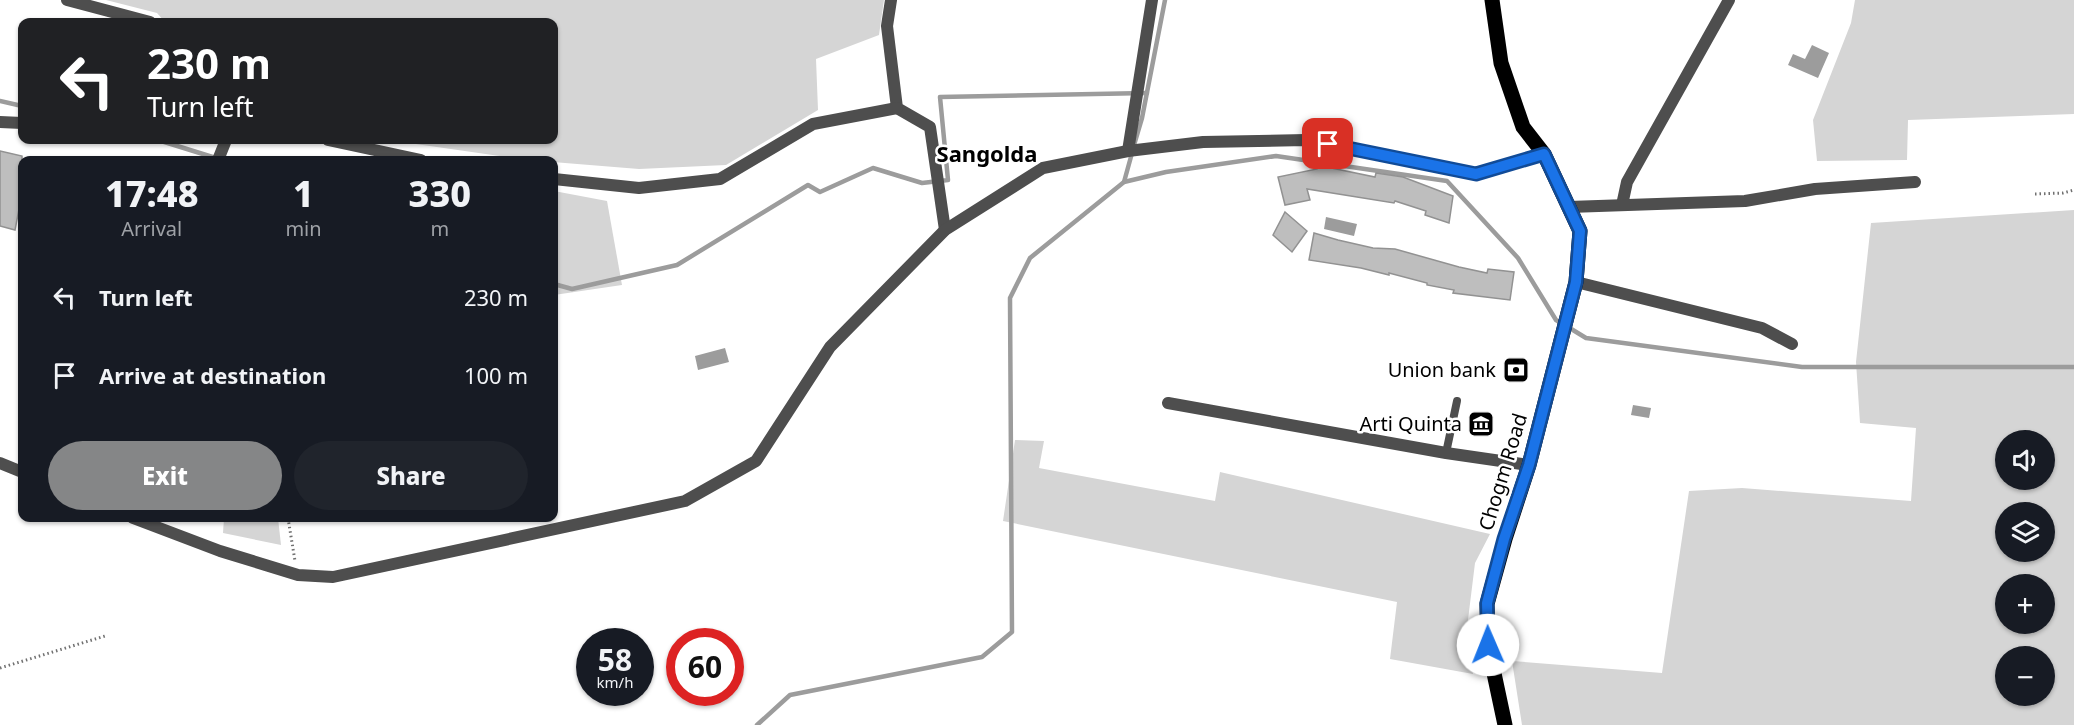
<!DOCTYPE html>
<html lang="en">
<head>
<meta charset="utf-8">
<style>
	body { margin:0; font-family:"Noto Sans",sans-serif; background:#20242c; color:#f1f3f6; height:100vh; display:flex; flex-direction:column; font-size:22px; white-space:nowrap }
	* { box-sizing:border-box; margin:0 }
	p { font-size:20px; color:#9ea1a6 }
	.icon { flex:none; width:33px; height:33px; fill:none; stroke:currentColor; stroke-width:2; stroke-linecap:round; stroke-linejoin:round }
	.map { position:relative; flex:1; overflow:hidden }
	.details { position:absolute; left:18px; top:156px; width:540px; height:366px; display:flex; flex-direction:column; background:#171b24; border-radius:12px; box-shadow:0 2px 4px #0004 }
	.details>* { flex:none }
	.top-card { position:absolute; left:18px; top:18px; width:540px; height:126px; border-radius:12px; box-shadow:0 2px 4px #0004; background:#202124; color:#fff; overflow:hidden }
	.tools { position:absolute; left:1995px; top:430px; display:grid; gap:12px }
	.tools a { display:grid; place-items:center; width:60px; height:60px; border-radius:50%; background:#171b24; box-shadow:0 2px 4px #0004; font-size:30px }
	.speed { position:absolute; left:576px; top:628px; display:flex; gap:12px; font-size:30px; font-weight:700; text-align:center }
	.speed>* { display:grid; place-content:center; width:78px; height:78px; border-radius:50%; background:#171b24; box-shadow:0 2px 4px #0004; line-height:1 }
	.speed small { font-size:15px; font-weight:400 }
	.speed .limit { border:9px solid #d22; background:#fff; color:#111 }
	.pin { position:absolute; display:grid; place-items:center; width:51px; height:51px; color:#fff; margin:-26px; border-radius:12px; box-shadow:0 3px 9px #0006 }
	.me { position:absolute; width:66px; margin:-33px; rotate:359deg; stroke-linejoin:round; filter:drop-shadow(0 0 4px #0008) }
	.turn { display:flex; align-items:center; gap:21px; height:126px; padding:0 30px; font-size:27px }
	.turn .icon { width:78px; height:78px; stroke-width:2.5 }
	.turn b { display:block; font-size:42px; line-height:51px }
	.eta { display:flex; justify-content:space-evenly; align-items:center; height:102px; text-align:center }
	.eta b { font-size:36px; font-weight:800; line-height:42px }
	.action { display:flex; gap:12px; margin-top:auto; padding:12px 30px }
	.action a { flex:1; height:69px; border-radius:36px; background:#858687; color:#fff; font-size:24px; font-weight:800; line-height:69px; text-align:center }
	.action a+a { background:#20242c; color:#f1f3f6 }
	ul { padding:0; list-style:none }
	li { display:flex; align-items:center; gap:18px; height:78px; padding:0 30px }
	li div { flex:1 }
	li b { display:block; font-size:22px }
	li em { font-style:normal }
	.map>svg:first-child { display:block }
	.green { fill:#d5d5d5; fill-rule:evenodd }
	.water { fill:#9c9c9c }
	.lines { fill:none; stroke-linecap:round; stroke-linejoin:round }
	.stream { stroke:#9c9c9c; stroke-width:4.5 }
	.building { fill:#bebebe; stroke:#929292; stroke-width:1.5 }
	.path { stroke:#707070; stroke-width:3; stroke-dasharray:1.5 3; stroke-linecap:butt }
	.lane { stroke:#4e4e4e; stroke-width:8 }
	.street { stroke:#4e4e4e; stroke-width:12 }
	.primary { stroke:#000; stroke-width:15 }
	.route-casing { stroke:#114b97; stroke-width:15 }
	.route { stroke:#1a73e8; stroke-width:10 }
	.labels { text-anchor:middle; stroke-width:5; stroke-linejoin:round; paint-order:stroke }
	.poi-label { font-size:20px; fill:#000; stroke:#fff; text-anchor:end }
	.street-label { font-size:20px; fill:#000; stroke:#fff }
	.quarter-label { font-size:22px; font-weight:bold; fill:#000; stroke:#fff }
</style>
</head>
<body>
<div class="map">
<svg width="2074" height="725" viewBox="0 0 2074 725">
	<rect width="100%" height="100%" fill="#fff"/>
	<g class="green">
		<path d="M106,0h778l-5,35 -63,24 2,51 -92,55 -87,4 -111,-9 -140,-20h166v-118h-389l-8,-9z"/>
		<path d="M1855,0h219v114l-166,6 -1,40 -90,1 -4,-41 38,-97z"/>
		<path d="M554,191l53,10 15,84 -68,10z"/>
		<path d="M2074,210v515h-552l-10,-64 150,12 27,-182 53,-3 169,13 5,-73 -56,-5 -4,-61 15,-139zM2006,441h38v39h-38zM2006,513h38v39h-38zM2006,585h38v39h-38zM2006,657h38v39h-38z"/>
		<path d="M1015,440l29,1 -5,27 176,33 5,-29 270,62 -15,29 -9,73 7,38 -83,-15 7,-57 -394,-81z"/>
		<path d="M224,518h54l3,27 -58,-12z"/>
	</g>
	<g class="water">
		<path d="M1812,45l17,8 -11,25 -30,-13 5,-11 12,5z"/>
		<path d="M1326,217l31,7 -3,12 -30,-7z"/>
		<path d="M725,348l4,14 -31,8 -3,-14z"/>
		<path d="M1633,405l18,3 -2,10 -18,-3z"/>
	</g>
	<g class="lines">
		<g class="stream">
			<path d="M0,101l22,5"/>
			<path d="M158,140l61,19"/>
			<path d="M1134,145l8,-27 23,-118"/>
			<path d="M1124,182l8,-29"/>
			<path d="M554,284l18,5 105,-24 131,-80 12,7 53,-24 49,15 26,-3 -8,-83 207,-4"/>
			<path d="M1568,327l18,11 216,29h272"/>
			<path d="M757,725l33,-30 192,-38 30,-25 -2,-334 20,-40 94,-76 42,-10 110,-16 171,25 71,77 38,62 5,3"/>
		</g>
	</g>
	<g class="building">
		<path d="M0,151l22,5v38l-7,36 -15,-4z"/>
		<path d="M1317,165l58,12 1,-4 27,4 50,19 -4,27 -24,-8 1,-4 -31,-10 -1,2 -87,-14 3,11 -25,5 -7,-28 39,-8z"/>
		<path d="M1285,212l22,19 -15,21 -19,-17z"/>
		<path d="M1314,233l24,7 35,8 22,1 64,18 28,6 1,-4 26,3 -4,28 -57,-7 1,-3 -27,-5v-2l-38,-10v2l-28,-7 -52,-8z"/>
	</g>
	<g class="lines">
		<g class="path">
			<path d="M2035,194l28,-1 11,-3"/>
			<path d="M288,518l7,43"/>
			<path d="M0,668l105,-32"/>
		</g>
		<path class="lane" d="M1446,453l11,-52"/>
		<g class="street">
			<path d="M67,0l83,22"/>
			<path d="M891,0l-4,26 10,82 33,19 15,103"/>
			<path d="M0,122l22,1"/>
			<path d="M328,140l93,20"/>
			<path d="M1128,151l24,-151"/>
			<path d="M218,160l8,-20"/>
			<path d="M554,179l85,9 81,-9 93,-55 84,-16"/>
			<path d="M1622,205l5,-23 102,-182"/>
			<path d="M1569,207l176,-6 70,-12 100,-7"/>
			<path d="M1576,282l186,46 30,16"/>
			<path d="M1168,403l278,50 83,12"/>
			<path d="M0,463l22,9"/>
			<path d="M133,518l87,33 78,24 35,2 352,-76 71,-40 74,-114 115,-117 98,-62 85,-17 75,-9 103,-2 170,34 68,-20"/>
		</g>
		<path class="primary" d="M1492,0l9,63 22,64 21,27 36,77 -4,51 -47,183 -24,74 -18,65 1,41 17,80"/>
	</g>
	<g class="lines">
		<g class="route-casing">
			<path id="route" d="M1328,144l148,30 68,-20 36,77 -4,51 -47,183 -25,74 -17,64 1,42"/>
		</g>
		<use href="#route" class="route"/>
	</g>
	<defs>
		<g id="bank-square" transform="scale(1.35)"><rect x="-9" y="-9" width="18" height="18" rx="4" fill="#000" stroke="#fff"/><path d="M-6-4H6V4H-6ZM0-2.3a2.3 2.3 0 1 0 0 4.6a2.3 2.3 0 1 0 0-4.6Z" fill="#fff"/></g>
		<g id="museum-square" transform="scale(1.35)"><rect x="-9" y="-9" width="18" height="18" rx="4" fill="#000" stroke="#fff"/><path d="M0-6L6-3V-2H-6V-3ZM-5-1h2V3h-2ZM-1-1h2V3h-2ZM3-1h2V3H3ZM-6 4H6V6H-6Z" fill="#fff"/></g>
	</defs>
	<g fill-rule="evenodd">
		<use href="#bank-square" x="1516" y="370"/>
		<use href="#museum-square" x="1481" y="424"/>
	</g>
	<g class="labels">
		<g class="poi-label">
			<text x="1496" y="377">Union bank</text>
			<text x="1462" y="431">Arti Quinta</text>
		</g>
		<g class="street-label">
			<text transform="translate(1503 472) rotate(-73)" y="7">Chogm Road</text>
		</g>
		<g class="quarter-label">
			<text x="987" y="162">Sangolda</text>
		</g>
	</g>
</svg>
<div class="tools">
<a><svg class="icon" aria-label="sound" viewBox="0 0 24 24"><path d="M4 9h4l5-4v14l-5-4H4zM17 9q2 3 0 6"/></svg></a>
<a><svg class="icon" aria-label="layers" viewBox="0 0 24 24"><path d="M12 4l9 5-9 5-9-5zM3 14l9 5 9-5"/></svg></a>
<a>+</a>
<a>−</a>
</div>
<div class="speed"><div>58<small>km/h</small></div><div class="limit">60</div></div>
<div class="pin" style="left:1328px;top:144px;background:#d93025"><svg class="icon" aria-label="arrive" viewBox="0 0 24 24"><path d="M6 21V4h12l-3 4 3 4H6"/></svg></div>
<svg class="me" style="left:1488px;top:645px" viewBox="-20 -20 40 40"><circle r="19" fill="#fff"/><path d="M0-13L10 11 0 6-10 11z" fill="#1a73e8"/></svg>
<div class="top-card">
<div class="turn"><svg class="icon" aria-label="left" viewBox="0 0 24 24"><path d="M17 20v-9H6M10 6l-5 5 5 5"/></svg><div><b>230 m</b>Turn left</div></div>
</div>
<section class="details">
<div class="eta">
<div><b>17:48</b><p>Arrival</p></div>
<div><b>1</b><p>min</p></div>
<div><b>330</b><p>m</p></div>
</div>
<ul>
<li><svg class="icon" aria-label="left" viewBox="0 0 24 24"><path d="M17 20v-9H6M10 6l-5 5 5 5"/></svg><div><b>Turn left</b></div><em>230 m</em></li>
<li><svg class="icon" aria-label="arrive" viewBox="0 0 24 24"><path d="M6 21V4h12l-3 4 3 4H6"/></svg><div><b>Arrive at destination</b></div><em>100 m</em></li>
</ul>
<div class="action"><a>Exit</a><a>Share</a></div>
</section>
</div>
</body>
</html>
